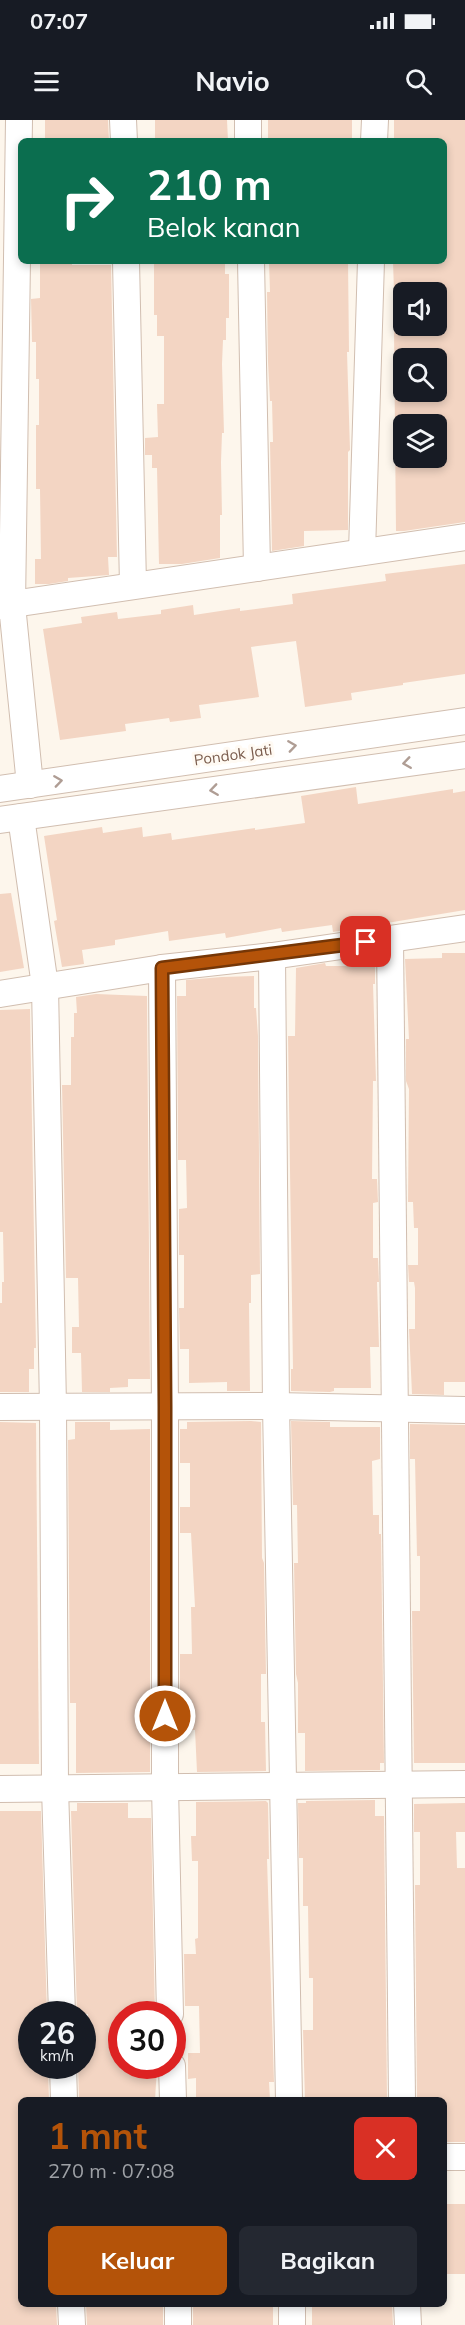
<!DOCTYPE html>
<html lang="id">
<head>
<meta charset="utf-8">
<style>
	body { margin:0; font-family:Mulish,sans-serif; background:#242831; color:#f1f3f6; height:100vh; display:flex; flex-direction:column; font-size:22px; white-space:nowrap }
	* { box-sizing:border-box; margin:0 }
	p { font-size:20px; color:#9ea1a6 }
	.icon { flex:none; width:33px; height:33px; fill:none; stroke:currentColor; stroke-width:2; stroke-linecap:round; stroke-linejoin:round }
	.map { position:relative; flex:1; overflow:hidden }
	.drawer { position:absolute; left:18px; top:1977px; width:429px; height:210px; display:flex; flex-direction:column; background:#171b24; border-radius:9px; box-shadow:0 3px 9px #0003 }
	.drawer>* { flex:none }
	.banner { position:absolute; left:18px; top:18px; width:429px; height:126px; border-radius:9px; box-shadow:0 3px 9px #0003; background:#0b6e4f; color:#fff; overflow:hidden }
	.fabs { position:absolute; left:393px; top:162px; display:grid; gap:12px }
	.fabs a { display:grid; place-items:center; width:54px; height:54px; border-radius:9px; background:#171b24; box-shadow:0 3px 9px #0003; font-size:30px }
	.speed { position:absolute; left:18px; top:1881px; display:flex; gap:12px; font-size:30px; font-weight:700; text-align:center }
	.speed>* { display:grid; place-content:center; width:78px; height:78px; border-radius:50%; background:#171b24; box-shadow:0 3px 9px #0003; line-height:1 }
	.speed small { font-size:15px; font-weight:400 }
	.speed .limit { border:9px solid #d22; background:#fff; color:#111 }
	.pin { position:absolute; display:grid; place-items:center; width:51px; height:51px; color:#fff; margin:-26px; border-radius:12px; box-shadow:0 3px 9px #0006 }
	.me { position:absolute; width:66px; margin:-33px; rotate:0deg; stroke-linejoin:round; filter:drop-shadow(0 0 4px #0008) }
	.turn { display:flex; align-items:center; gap:21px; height:126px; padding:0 30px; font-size:27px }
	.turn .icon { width:78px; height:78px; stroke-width:2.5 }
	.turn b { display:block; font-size:42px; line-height:51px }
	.round { display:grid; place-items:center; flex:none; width:63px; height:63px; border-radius:9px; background:#242831 }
	.summary { display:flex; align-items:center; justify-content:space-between; height:102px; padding:0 30px }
	h1 { font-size:36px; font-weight:700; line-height:45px; color:#b45309 }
	.action { display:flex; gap:12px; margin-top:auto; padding:12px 30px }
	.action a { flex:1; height:69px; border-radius:9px; background:#b45309; color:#fff; font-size:24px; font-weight:700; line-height:69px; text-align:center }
	.action a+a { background:#242831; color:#f1f3f6 }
	.status { display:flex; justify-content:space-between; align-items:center; height:42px; padding:0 30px; background:#171b24; direction:ltr }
	.status svg { height:16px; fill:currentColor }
	header { display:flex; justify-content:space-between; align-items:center; height:78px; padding:0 30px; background:#171b24; font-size:27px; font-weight:700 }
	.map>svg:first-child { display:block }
	.building { fill:#f3d5c3; fill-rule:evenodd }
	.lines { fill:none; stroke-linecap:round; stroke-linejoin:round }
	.street-casing { stroke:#d1beb0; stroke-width:28 }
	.street { stroke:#fff; stroke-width:26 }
	.oneway { stroke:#af9d94 }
	.route-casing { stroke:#753606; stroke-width:15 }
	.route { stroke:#b45309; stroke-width:10 }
	.labels { text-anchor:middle; stroke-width:6; stroke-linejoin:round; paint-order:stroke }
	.street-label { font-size:15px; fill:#7a5c4d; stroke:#fffaf3 }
</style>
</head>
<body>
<div class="status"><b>07:07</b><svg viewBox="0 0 49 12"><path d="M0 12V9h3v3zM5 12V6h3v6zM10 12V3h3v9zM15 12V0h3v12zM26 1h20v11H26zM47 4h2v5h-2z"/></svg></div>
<header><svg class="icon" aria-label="menu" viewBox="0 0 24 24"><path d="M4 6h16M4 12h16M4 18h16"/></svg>Navio<svg class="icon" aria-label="search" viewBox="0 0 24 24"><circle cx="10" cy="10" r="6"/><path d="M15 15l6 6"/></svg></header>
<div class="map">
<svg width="465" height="2205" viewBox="0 0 465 2205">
	<rect width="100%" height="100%" fill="#fdf6ec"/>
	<g class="building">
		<path d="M45,0h63l1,21h-64z"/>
		<path d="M155,0h72l1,21h-73z"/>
		<rect x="268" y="0" width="84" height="21"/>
		<path d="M394,0h71v402l-61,9h-8l-2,-201 47,-1 -1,-35 -1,-2h-45l-1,-31h51v-120h-50zM404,238h32v34h-32zM404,304h32v34h-32z"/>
		<path d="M40,141h32v4h39l6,292h-9l1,18 -41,3v3l-19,3h-14v-25h6l-1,-70h-4v-64h3v-46h-3v-37h-4l-1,-43 9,-1z"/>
		<path d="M154,141h71v13h4v44h-3v22h-3l-1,24 2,69h-2l-1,29 1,53h-2v43l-38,6h-23l-2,-96h-5v-13h-7v-17l13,-1 -1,-33h7v-68h-7v-21h-3z"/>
		<path d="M269,141h79l1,91h-2l3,98 -2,2v78l-44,1v15l-32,5 -2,-109h3l-1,-41h-2l-2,-39 -1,-70h3z"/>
		<path d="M465,444v110l-62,9v2l-52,8 1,7 -47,7 -9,-66 -45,6 8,50 -60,8 2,13 -31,4 -1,-4 -44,6 1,7 -66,9 -17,-111 39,-6 -1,-6 36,-5 1,7 43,-5v-4l32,-5 1,10 46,-7v3l53,-7 -1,-10 94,-13 -1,-7z"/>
		<path d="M356,667l2,17 95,-15v4l12,-2v119l-132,22 -1,-7 -50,7 -1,-4 -55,10 -1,-5 -56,8 -1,-10 -53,9v5l-33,5 2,14 -22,3 -8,-46 3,-1 -13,-84 58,-9 1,6 39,-6 1,10 28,-4 1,7 83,-12v2l50,-7 -4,-27z"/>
		<path d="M11,773l13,75 -24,4v-78z"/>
		<path d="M442,833h23v429h-21v13l-32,-1 -3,-65h6v-41l-1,-6h-5l-1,-17h10v-37h-4l-1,-26h-5l1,-113 -3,-8v-42h3l-4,-80 37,-1z"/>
		<path d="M325,843l1,3h49v18h-2l3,97h-3l-1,98h5l1,23 -5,1v55h5l1,24h-2l2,65h-9l1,41h-37v3l-4,1 -39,-1v-22h2l-5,-333h7l1,-68z"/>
		<path d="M254,856v32h2l2,28 2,238 -9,1v28h-2l1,88h-23v-9l-38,1v-34h-9l-1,-41h5v-53h-5v-46l8,-1 -1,-48h-8l-1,-164h9v-16l36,-3z"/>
		<path d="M96,874l51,2 3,383h-22v8l-18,1v4h-28l-1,-39h-9v-26h7l-1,-49h-12l-4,-193h9v-48h3v-24h3l-1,-16z"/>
		<path d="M30,889l6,339h-2v21h-5v23h-29v-89h2v-21h2l-1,-50h-3v-222z"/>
		<path d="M251,1301l10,1 1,136 2,5 2,111h-5v48h4l1,49 -69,1 -2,-42h-3v-30h-12v-46h12l-1,-47h4l-4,-74h-11v-26h10v-44h-10v-34h7v-7z"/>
		<path d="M291,1301l39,1v5h50v32l-8,2 1,54h6v19h2l3,229h-4v7l-75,1v-38h-7v-50l-2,-9 -2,-111h4l-1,-58h-4z"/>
		<path d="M0,1302l36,1 3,341h-39z"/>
		<path d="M75,1302h35v8l40,-1v343l-74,1v-70h-6l-2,-263 7,-1z"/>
		<path d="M410,1304l55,1v338h-51l-2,-152h8v-55h-3l-2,-97h-5z"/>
		<path d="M375,1680v16h9l3,282 -82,2 -2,-70h10v-52h-4l-1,-72h-5v-48h-4l-1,-55h8v-2z"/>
		<path d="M266,1681l2,2 1,56h-2l7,223h-5l1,18h-74v-22l-8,1v-26h12l-1,-47h-14l-1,-52h12l-1,-15 3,-1v-77h-6l-1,-25h5v-34z"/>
		<path d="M77,1683h51v15h23l4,196h-37l1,53h38l-2,33h-76l-1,-34h5v-14h5v-38h-11l-6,-203h6z"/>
		<path d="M465,1683v29h-9l1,36h8v274h-21v-42h-27l-2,-215h5v-53h-6v-28z"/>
		<path d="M0,1691h41l6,203h-15v52h16l1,34h-28v204h35l1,21h-57z"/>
		<rect x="444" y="2084" width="21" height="70"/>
		<path d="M86,2184h77v21h-76z"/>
		<rect x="193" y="2184" width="80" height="21"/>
		<path d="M312,2184h80l1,21h-81z"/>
	</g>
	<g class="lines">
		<g class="street-casing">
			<g id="street">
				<path d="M19,0l-7,485 18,180"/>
				<path d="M123,0l1,21"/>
				<path d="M248,0v21"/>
				<path d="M374,21l1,-21"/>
				<path d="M126,141l7,324"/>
				<path d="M251,141l6,307"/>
				<path d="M362,432l9,-291"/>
				<path d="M0,486l465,-69"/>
				<path d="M0,669l465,-68"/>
				<path d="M21,697l24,169 8,421 2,381 7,226"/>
				<path d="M0,700l465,-65"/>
				<path d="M390,819l12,1161"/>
				<path d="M272,836l4,450 13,694"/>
				<path d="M162,848l3,439v380l5,227"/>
				<path d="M0,874l162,-26 110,-12 193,-28"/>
				<path d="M0,1287l276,-1 189,4"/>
				<path d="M0,1669l465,-5"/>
				<path d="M63,1946l1,34"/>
				<path d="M172,1946l1,34"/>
				<path d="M444,2037h21"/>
				<path d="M71,2184l1,21"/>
				<path d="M178,2184v21"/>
				<path d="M292,2184v21"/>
				<path d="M407,2184l1,21"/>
			</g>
		</g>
		<use href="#street" class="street"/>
	</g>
	<defs><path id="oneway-chevron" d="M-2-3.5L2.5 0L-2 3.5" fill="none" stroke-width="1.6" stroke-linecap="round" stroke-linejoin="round" transform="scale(1.5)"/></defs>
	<g class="oneway">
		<use href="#oneway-chevron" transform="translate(292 626) rotate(-8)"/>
		<use href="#oneway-chevron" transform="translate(407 643) rotate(172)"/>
		<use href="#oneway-chevron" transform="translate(58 661) rotate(-8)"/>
		<use href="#oneway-chevron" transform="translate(214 670) rotate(172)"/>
	</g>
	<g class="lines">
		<g class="route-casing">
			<path id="route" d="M165,1596v-309l-3,-439 204,-26"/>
		</g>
		<use href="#route" class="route"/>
	</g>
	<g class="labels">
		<g class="street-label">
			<text transform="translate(233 635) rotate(-8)" y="5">Pondok Jati</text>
		</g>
	</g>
</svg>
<div class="fabs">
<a><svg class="icon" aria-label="sound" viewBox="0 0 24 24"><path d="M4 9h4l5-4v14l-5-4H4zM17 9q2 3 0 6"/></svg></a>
<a><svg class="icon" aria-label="search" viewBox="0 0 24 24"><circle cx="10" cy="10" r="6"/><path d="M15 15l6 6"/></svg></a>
<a><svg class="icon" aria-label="layers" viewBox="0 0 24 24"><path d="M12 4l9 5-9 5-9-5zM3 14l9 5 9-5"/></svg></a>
</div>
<div class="speed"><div>26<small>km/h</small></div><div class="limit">30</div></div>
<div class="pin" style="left:366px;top:822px;background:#d93025"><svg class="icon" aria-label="arrive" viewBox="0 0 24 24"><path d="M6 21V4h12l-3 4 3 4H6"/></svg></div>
<svg class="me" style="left:165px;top:1596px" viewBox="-20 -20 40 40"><circle r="17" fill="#b45309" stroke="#fff" stroke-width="3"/><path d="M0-11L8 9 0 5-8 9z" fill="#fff"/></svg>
<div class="banner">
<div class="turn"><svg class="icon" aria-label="right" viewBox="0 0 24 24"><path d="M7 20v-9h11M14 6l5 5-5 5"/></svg><div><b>210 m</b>Belok kanan</div></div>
</div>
<section class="drawer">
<div class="summary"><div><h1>1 mnt</h1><p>270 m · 07:08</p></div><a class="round" style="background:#d93025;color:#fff"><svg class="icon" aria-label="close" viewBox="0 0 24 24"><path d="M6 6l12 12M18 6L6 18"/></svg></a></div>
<div class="action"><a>Keluar</a><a>Bagikan</a></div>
</section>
</div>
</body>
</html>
